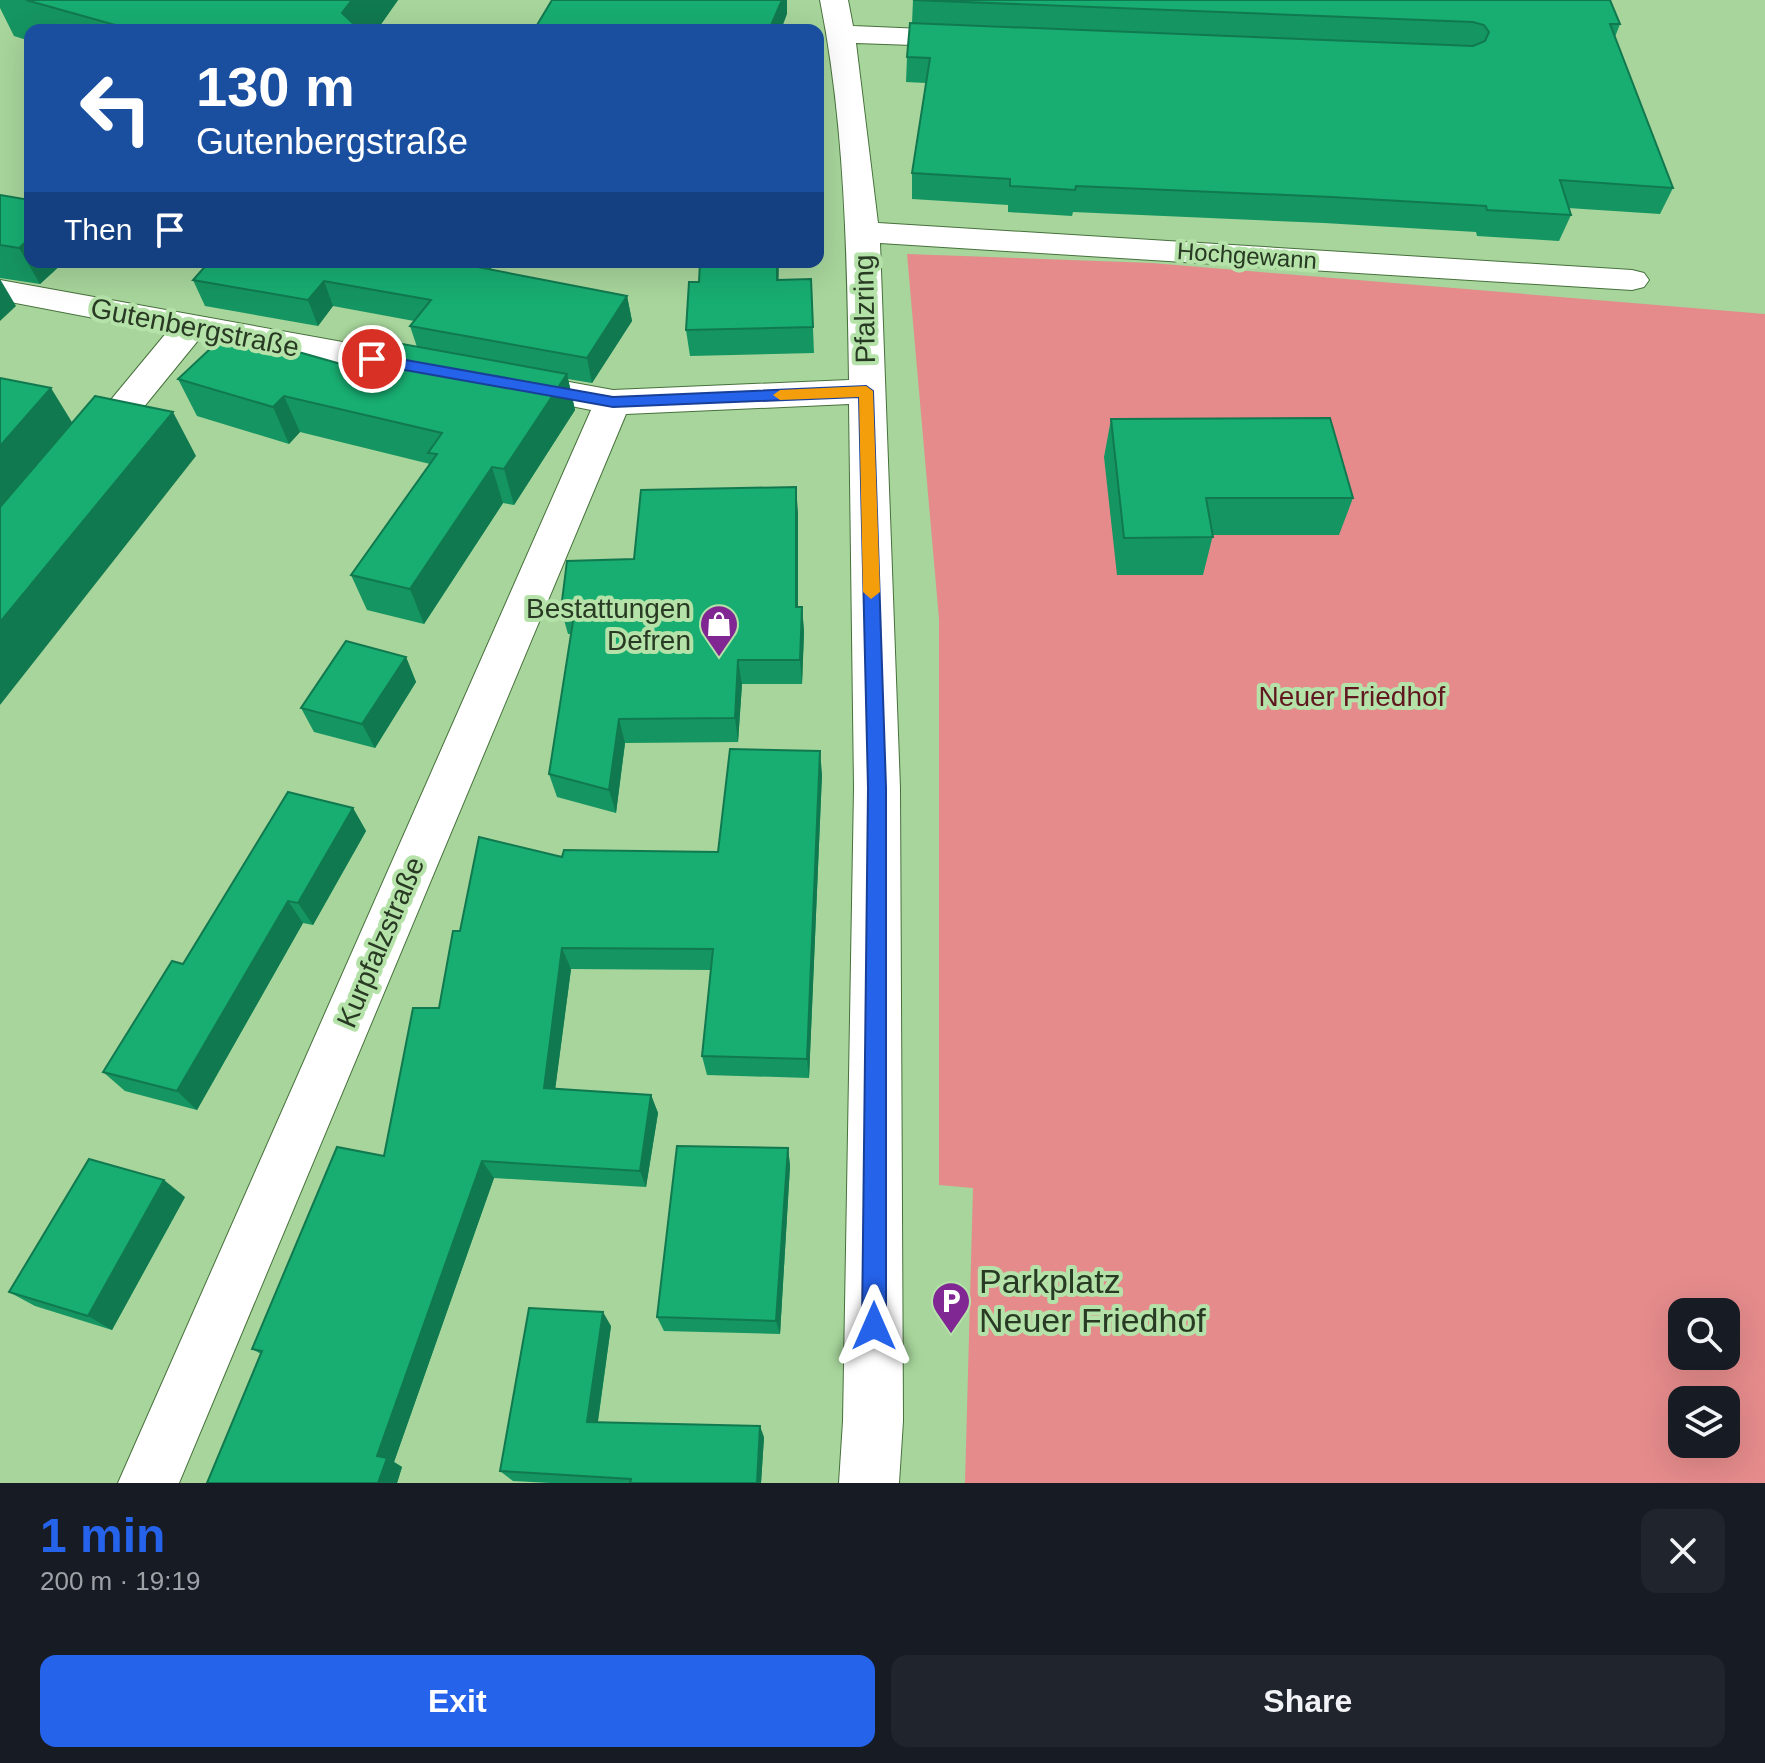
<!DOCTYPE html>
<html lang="en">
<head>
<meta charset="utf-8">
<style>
	body { margin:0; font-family:Helvetica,sans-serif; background:#20242c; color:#f1f3f6; height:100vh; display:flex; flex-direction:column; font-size:30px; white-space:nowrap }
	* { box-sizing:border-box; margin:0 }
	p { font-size:26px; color:#9ea1a6 }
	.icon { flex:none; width:44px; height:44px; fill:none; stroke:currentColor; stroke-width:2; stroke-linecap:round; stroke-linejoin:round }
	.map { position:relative; height:1483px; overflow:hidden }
	.sheet { display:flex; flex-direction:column; background:#171b24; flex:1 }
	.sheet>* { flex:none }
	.guide { position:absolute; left:24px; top:24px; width:800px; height:244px; border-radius:16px; box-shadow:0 8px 32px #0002; background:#1a4fa0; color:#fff; overflow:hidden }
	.tools { position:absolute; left:1668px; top:1298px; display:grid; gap:16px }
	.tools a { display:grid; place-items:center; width:72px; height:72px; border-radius:16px; background:#171b24; box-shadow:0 8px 32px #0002; font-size:40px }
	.pin { position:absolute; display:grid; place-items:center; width:68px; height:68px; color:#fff; margin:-34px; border:4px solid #fff; border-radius:50%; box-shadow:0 2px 8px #0007 }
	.me { position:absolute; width:88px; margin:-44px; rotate:0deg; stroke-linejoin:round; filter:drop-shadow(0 0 6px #0008) }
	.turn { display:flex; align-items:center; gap:28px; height:168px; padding:0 40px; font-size:36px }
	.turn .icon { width:104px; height:104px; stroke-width:2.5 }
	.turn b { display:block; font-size:56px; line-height:68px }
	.then { display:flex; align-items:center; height:76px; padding:0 40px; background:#0003; gap:16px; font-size:30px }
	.round { display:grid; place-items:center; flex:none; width:84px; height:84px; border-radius:16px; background:#20242c }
	.head { display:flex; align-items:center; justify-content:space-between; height:136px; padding:0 40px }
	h1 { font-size:48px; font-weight:700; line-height:60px; color:#2563eb }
	.button { display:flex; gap:16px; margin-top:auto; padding:16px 40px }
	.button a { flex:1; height:92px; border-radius:16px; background:#2563eb; color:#fff; font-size:32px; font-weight:700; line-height:92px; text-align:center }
	.button a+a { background:#20242c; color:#f1f3f6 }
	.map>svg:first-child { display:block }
	.green { fill:#e58b8c; fill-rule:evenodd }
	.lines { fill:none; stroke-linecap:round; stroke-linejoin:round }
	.minor-casing { stroke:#47713c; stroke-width:2 }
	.minor { fill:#fff; fill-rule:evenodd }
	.wall { fill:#159561 }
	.shaded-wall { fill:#11794f }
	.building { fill:#18ad71; stroke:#11794f; stroke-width:2 }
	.route { fill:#2563eb; stroke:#184099; stroke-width:2 }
	.slow { fill:#f59e0b }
	.labels { text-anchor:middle; stroke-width:8; stroke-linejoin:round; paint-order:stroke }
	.far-street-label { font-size:24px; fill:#283a23; stroke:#b4e2a8 }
	.street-label { font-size:28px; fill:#283a23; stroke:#b4e2a8 }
	.poi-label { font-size:28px; fill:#283a23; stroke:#b4e2a8; text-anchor:end }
	.park-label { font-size:28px; fill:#61171f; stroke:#b4e2a8 }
	.near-poi-label { font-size:34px; fill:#283a23; stroke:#b4e2a8; text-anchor:start }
</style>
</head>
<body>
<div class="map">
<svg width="1765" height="1483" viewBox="0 0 1765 1483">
	<rect width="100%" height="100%" fill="#a7d59b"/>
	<path class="green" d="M907,254l245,9 613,51v1169h-800l8,-295 -34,-3v-566zM1682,1312h44v44h-44zM1682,1400h44v44h-44z"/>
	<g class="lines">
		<g class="minor-casing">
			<g id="minor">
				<path d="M820,0h28l5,26 117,5 10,2 4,6 -4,6 -10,2 -114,-4 22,180 754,47 12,3 5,7 -5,7 -12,3 -752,-47 20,545 3,633 -4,62h-60l4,-62 11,-633 -5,-384 -223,10 -447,1069h-61l473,-1073 -90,-18 -5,-8 5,-8 13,-4 99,18 236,-10c-2,-127 -4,-255 -29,-380z"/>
				<path d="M0,280l431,78 13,4 5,8 -5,8 -13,4 -231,-44 -97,119 -13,4 -13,-4 -6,-9 96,-116 -167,-32z"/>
			</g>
		</g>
		<use href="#minor" class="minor"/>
	</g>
	<g class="wall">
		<path d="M0,0h398l-21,30h-347v11l-16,-5 -14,-28z"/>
		<path d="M913,0l707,24 -5,13 58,151 -13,26 -92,-6 3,7 -12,26 -82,-5 -1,-4 -152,-9 -251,-11 -1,4 -64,-4v-7l-96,-6v-26l14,-90 -20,-1 1,-25 5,-34z"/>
		<path d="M0,195l30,67h34l-24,22 -40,-6z"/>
		<path d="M209,262h287l-6,8 137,26 5,25 -40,62 -24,-4 7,31 -61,95 -11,-2 -79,121 -57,-14 -16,-35 79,-111 -130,-32 -11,12 -92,-28 -19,-37 184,-9 55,-23 -7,-21 4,-5 -81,-15 -15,20 -113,-20 -12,-26z"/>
		<path d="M811,279l3,74 -124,3 -4,-26 13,-48z"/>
		<path d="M1111,419l242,79 -14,37h-126l-10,40h-86l-13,-118z"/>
		<path d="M798,512v95h4l2,25 -2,52h-60l-4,58 -113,1 -9,70 -59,-16 -8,-23 22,-140h-3l-7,-25 73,-50z"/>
		<path d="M406,657l10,25 -41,66 -61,-16 -13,-24z"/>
		<path d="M822,774l-13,304 -102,-3 -5,-19 9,-86 -140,-1 -16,120 96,6 7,18 -12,74 -152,-9 -100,284 8,5 -5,16h-190l54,-129 -9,-5 132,-193 55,-148 21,-77 102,-74 156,-5z"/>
		<path d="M353,808l13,23 -53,94 -10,-2 -106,187 -72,-19 -22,-19 80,-108z"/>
		<path d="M788,1148l2,18 -10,168 -116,-3 -7,-14z"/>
		<path d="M185,1197l-73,133 -77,-24 -26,-14z"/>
		<path d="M611,1326l-13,96 166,15 -3,46h-211l-37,-2 -13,-10z"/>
	</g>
	<g class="shaded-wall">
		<path d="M352,0h46l-21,30h-30l-5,-17z"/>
		<path d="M782,0h5v14l-6,16h-12z"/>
		<path d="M30,238v24h34l-24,22 -21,-36z"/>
		<path d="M470,262h26l-22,29 -7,-26z"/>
		<path d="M777,262h2l-1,43 -1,-25z"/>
		<path d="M0,279l16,27 -16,15z"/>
		<path d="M324,281l9,25 -15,20 -10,-26z"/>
		<path d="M627,296l5,25 -40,62 -5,-25z"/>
		<path d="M567,374l8,36 -61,95 -10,-36z"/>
		<path d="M51,388l27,44 -78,92v-78z"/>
		<path d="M284,396l16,36 -11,12 -16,-37z"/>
		<path d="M173,412l23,44 -196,249v-83z"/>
		<path d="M492,467l11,36 -79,121 -14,-35z"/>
		<path d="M796,487l2,25v120l-2,-25z"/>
		<path d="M802,607l2,25 -2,52 -2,-24z"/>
		<path d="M406,657l10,25 -41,66 -13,-24z"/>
		<path d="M738,660l4,24 -4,58 -3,-24z"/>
		<path d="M619,719l6,24 -9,70 -7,-23z"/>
		<path d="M820,751l2,23 -13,304 -2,-19z"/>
		<path d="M353,808l13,23 -53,94 -15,-22z"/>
		<path d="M288,901l15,22 -106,187 -20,-19z"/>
		<path d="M562,948l9,21 -18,137 -9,-18z"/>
		<path d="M651,1095l7,18 -12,74 -6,-16z"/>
		<path d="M788,1148l2,18 -10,168 -4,-13z"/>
		<path d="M482,1161l12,17 -100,284 8,5 -5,16h-19l-1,-27z"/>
		<path d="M164,1180l21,17 -73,133 -24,-14z"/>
		<path d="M603,1312l8,14 -15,107 -9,-11z"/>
		<path d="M760,1426l4,11 -3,46h-4z"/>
	</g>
	<g class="building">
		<path d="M26,0h326l-10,13 18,17h-227z"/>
		<path d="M552,0h230l-13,30h-235z"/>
		<path d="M913,0h697l10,24h-10l63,164 -113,-8 11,35 -84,-5 -1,-4 -155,-9 -255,-11 -1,4 -65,-4v-7l-98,-6 18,-115 -23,-1 3,-34 563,23 12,-5 4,-9 -5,-7 -11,-3z"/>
		<path d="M0,195l30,5v38l-11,10 -19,-3z"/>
		<path d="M209,262h261l-3,3 160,31 -40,62 -177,-32 21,-26 -107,-19 -16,19 -115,-20z"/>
		<path d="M700,262h77v18l34,-1 2,48 -127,3 3,-48h10z"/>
		<path d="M228,332l134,38 24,-29 181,33 -63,95 -12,-2 -82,122 -59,-14 86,-121 -9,-1 14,-20 -158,-37 -11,11 -95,-28z"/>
		<path d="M0,378l51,10 -51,58z"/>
		<path d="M95,396l78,16 -173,210v-115z"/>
		<path d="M1330,418l23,80h-147l7,39 -89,1 -13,-119z"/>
		<path d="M796,487v120h6l-2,53h-62l-3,58 -116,1 -10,71 -60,-16 26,-165h-14l6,-48 67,-2 7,-69z"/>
		<path d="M346,641l60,16 -44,67 -61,-16z"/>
		<path d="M730,749l90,2 -13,308 -105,-3 11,-107 -151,-1 -18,140 107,7 -11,76 -158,-10 -105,295 10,2 -9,25h-171l55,-132 -10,-2 85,-202 47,9 29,-148h26l14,-77h7l19,-94 83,20 2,-7 154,2z"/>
		<path d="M288,792l65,16 -55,95 -10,-2 -111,190 -74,-19 69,-111 11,3z"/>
		<path d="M677,1146l111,2 -12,173 -119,-4z"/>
		<path d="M89,1159l75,21 -76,136 -79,-24z"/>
		<path d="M529,1308l74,4 -16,110 173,4 -3,57h-127l1,-4 -131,-8z"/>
	</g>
	<path class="route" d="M372,354l241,43 253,-11 7,5 13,397v538l-4,8 -8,4 -9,-4 -3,-8 6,-538 -9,-391 -246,10 -247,-44 -2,-4z"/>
	<path class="slow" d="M866,386l7,5 7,201 -9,7 -8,-7 -4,-195 -79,3 -7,-5 7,-5z"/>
	<defs>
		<g id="shop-pin" transform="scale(2)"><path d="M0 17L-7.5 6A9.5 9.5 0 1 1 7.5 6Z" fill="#802794" stroke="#b4e2a8"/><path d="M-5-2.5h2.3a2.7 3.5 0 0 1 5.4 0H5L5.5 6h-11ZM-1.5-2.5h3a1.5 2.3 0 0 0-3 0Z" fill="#fff"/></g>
		<g id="parking-pin" transform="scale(2)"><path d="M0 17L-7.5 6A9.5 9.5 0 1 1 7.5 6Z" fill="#802794" stroke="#b4e2a8"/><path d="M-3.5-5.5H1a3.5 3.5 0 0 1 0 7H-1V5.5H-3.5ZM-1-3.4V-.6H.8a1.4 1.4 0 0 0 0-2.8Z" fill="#fff"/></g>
	</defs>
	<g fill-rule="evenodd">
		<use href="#shop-pin" x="719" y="624"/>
		<use href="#parking-pin" x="951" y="1301"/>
	</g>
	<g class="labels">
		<g class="far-street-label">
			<text transform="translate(1247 256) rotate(4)" y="8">Hochgewann</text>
		</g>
		<g class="street-label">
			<text transform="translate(864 309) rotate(-91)" y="10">Pfalzring</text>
			<text transform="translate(195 327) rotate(11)" y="10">Gutenbergstraße</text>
			<text transform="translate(380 942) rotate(-67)" y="10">Kurpfalzstraße</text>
		</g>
		<g class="poi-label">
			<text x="691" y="618">Bestattungen<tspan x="691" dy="32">Defren</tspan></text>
		</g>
		<g class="park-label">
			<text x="1352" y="706">Neuer Friedhof</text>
		</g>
		<g class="near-poi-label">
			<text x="979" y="1293">Parkplatz<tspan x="979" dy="39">Neuer Friedhof</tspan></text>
		</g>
	</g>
</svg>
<div class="tools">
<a><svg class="icon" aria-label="search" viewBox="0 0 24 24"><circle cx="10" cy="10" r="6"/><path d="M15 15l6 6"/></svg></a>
<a><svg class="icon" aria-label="layers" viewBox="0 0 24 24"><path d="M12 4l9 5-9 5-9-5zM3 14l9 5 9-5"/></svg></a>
</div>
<div class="pin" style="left:372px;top:359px;background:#d93025"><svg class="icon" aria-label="arrive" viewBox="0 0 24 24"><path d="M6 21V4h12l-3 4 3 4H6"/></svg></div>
<svg class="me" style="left:874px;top:1326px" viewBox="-20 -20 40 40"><path d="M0-17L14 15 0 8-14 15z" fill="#2563eb" stroke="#fff" stroke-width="4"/></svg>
<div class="guide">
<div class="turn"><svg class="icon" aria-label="left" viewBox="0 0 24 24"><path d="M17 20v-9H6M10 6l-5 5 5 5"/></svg><div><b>130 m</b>Gutenbergstraße</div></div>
<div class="then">Then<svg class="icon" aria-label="arrive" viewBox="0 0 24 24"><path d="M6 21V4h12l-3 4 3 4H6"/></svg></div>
</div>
</div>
<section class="sheet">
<div class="head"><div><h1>1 min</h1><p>200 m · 19:19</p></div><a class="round"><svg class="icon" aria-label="close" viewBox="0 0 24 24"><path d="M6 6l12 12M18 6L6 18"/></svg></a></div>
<div class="button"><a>Exit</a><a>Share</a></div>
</section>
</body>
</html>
